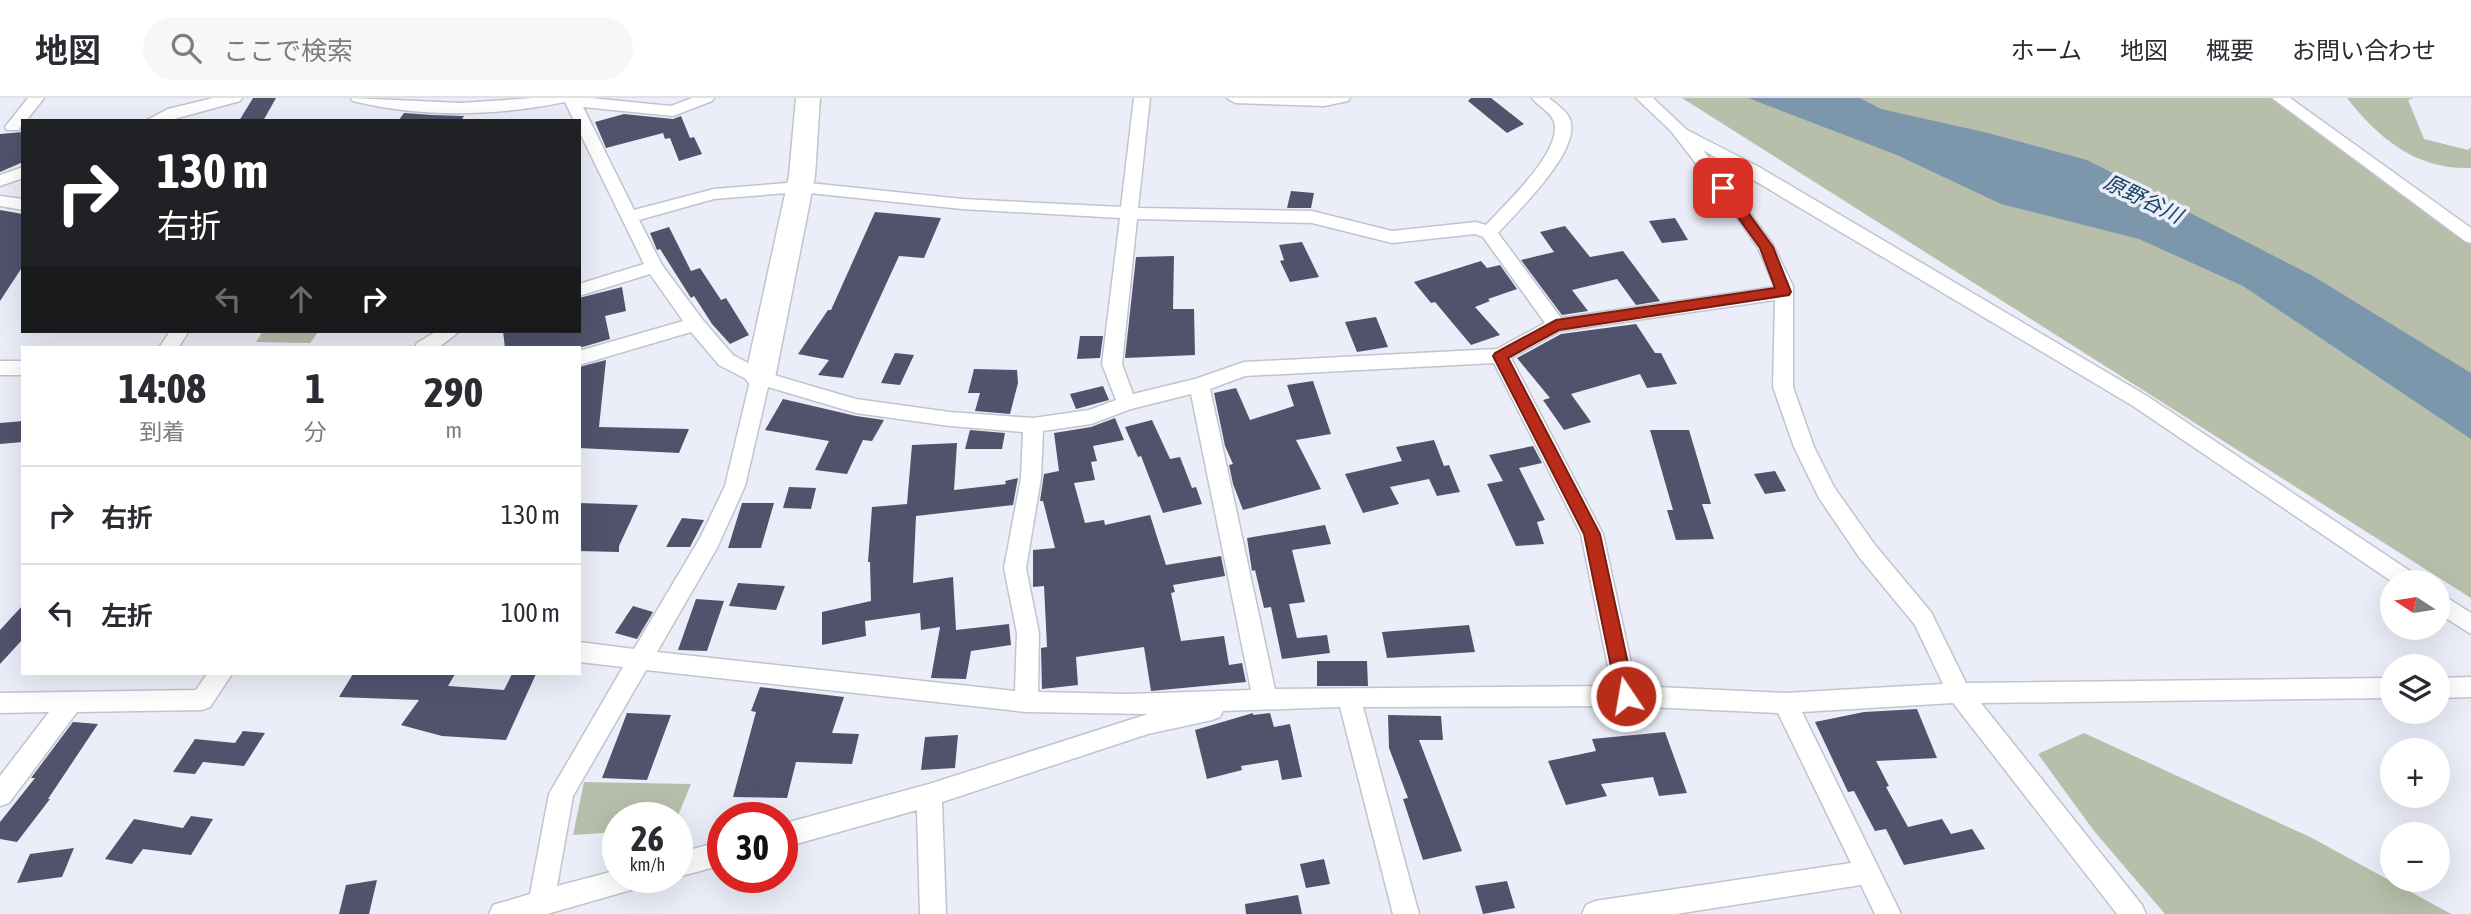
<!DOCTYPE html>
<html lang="ja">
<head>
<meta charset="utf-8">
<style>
	body { margin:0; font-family:"Asap Condensed","Noto Sans JP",sans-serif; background:#f7f7f7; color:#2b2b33; height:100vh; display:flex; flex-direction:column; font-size:26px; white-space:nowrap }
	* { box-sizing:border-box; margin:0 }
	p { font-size:23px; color:#7c7c81 }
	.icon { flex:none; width:38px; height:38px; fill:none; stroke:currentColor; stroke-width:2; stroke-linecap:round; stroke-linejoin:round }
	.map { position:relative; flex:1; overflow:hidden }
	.details { position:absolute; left:21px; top:248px; width:560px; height:329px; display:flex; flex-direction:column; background:#fff; border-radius:0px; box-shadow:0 7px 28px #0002 }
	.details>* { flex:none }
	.hud { position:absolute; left:21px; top:21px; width:560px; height:214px; border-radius:0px; box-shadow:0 7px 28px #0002; background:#202124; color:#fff; overflow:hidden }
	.needle { width:46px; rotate:282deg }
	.fabs { position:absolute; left:2380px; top:472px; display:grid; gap:14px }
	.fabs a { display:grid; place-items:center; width:70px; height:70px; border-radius:50%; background:#fff; box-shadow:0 7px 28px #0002; font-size:35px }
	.speed { position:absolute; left:602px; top:704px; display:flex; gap:14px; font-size:35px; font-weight:700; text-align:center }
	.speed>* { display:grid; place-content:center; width:91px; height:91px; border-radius:50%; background:#fff; box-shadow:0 7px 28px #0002; line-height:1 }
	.speed small { font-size:18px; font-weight:400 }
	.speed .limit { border:10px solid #d22; background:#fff; color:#111 }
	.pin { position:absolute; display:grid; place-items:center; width:60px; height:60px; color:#fff; margin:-30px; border-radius:14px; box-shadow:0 4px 10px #0006 }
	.me { position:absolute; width:77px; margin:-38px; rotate:348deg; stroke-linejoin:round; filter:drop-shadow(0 0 5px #0008) }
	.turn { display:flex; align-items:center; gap:24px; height:147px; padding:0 21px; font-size:32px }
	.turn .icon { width:91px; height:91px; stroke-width:2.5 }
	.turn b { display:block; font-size:49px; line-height:60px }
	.lanes { display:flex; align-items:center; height:66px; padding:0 21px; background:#0003; justify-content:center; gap:35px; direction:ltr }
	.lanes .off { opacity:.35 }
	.eta { display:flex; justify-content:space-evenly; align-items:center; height:119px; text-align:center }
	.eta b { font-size:42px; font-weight:700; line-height:49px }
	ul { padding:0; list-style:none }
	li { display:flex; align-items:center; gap:21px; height:98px; padding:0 21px; border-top:2px solid #e1e1e2 }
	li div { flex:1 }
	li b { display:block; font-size:26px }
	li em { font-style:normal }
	header { display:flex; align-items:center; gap:42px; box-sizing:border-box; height:98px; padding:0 35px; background:#fff; border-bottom:2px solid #e1e1e2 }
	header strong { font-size:33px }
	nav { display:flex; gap:38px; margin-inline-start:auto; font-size:24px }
	.search { width:490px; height:63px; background:#f7f7f7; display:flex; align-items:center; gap:18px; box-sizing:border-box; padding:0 24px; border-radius:38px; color:#7c7c81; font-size:26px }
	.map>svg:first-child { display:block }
	.green { fill:#b7bea9 }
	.water { fill:#7c96ab }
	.building { fill:#51536d }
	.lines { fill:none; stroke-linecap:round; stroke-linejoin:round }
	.street-casing { stroke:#c1c4ce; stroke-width:3 }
	.secondary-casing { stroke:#c1c4ce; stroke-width:3 }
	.street { fill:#fff; fill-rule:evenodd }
	.secondary { fill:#fff; fill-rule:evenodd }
	.route { fill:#b92c19; stroke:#781d10; stroke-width:2 }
	.labels { text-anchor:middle; stroke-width:7; stroke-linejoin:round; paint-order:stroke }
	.water-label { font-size:21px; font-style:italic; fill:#174564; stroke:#ebeef8 }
</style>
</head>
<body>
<header>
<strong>地図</strong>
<div class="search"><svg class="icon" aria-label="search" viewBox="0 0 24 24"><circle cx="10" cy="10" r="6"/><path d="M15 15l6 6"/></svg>ここで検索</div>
<nav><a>ホーム</a><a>地図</a><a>概要</a><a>お問い合わせ</a></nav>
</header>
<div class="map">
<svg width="2471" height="816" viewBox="0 0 2471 816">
	<rect width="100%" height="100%" fill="#ebeef8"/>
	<g class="green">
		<path d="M1682,0h593l196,144v356z"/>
		<path d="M2347,0h67l-6,2 16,39 44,11 3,-3v21c-54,2 -92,-29 -124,-70z"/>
		<path d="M263,233h56l-9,12 -54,-1z"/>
		<path d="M2084,635l228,105 139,76h-286l-71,-83 -56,-77z"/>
		<path d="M584,684l107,2 -14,34 -59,-1v15l-45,3z"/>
	</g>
	<path class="water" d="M1748,0h112l21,11 107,24 99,27 226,116 158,97v66l-228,-153 -104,-47 -138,-35 -104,-49z"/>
	<g class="building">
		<path d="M253,0h23l-13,23h-24z"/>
		<path d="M1471,0h20l33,26 -17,9 -39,-32z"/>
		<path d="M404,15l28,2 32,1 -3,5h-63z"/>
		<path d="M624,16l49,5 8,-3 9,22 4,-1 8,17 -23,7 -9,-23 -5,1 -2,-6 -57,15 -11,-26z"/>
		<path d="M23,34v30l-23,10v-38z"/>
		<path d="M1291,93l23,2 -3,15h-24z"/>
		<path d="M0,112l23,4v52l-23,35z"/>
		<path d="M875,114l66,6 -17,40 -25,-2 -56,122 -25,-3 11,-15 -31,-6 30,-44h3z"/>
		<path d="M1675,120l13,22 -26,3 -13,-22z"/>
		<path d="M1565,128l25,31 33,-6 37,50 -24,4 -19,-26 -45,11 16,21 -26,4 -41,-55 33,-8 -14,-20z"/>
		<path d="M669,129l22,44 9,-3 21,32 5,-2 23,37 -19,9 -18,-20 -18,-28 -3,2 -31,-49 -3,1 -7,-17z"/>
		<path d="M1302,144l17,35 -29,5 -10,-21 4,-1 -5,-15z"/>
		<path d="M1174,158l-1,53h21l1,46 -70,3 11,-101z"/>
		<path d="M1481,163l6,7 13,-3 17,24 -29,10 2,2 -15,6 25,28 -29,10 -36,-43 -4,1 -17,-21z"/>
		<path d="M622,189l4,24 -21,5 5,23 -31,9h-74l-2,-17h76v-33z"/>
		<path d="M1376,219l12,30 -31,5 -12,-30z"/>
		<path d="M1636,226l19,29h6l16,31 -30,4 -7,-14 -69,20 20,28 -27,8 -21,-30 7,-2 -33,-40 44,-24z"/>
		<path d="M1080,238h23l-3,22 -23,1z"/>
		<path d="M895,255l19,2 -14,30 -19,-2z"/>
		<path d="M606,262l-7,67 90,2 -10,24 -100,-5v-81z"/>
		<path d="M974,271l43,1 1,13 -8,31 -35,-3 5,-18h-12z"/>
		<path d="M1313,283l18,53 -35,6 25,49 -78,21 -10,-26 -4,-19 4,-1 -8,-18 -11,-53 22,-5 14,32 44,-14 -7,-21z"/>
		<path d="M1103,288l6,14 -33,9 -6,-15z"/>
		<path d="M783,301l73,17 28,4 -12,21 -9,-1 -16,34 -32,-4 14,-29 -64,-11z"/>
		<path d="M1115,320l9,22 -31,6 4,15 -6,1 4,18 -21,3 11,40 19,-3 1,5 45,-10 16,50 55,-9 4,20 -52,9 2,7 -4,1 10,48 43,-5 5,29 13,-2 4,19 -95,9 -7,-44 -68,10 2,28 -36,4 -1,-41 6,-1 -3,-61 -11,1v-37l22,-2 -12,-47h-3l4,-27 15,-3 -5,-38 37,-6z"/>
		<path d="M1152,322l18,39 10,-2 12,31 4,-1 6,17 -39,9 -22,-57 -3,1 -13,-30z"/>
		<path d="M23,323v21l-23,2v-21z"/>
		<path d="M970,332l35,3 -3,16h-37z"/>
		<path d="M1650,332h39l22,74h-9l12,35 -38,1 -9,-30h6z"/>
		<path d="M1434,342l10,26 5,-1 11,27 -23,4 -8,-17 -39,8 9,17 -36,9 -18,-39 57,-13 -6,-14z"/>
		<path d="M957,345l-3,47 52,-6 -1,-3 13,-3 -5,27 -97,11 -3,67 40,-6 3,53 53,-6 2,21 -40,6 -5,28 -35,-1 9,-51 -19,3 -1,-17 -55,8 1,15 -44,9v-33l49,-11 -1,-39h-2l4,-55 35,-3 5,-59z"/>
		<path d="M1533,348l9,17 -23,5 26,52 -8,2 7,22 -28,2 -29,-62 16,-3 -14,-26z"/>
		<path d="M1775,373l11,20 -21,3 -11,-20z"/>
		<path d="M789,389l27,1 -5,21 -28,-1z"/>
		<path d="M579,405l59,2 -19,41v6l-40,-1z"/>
		<path d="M742,405h32l-13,45h-33z"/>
		<path d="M682,420l22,2 -14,27h-24z"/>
		<path d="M1325,427l6,19 -39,6 13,52 -16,2 8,34 30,-3 3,18 -48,6 -11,-52 -7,1 -9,-38 -3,1 -5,-33z"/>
		<path d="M738,485l47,3 -9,24 -47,-4z"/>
		<path d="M696,501l28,2 -17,50 -29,-1z"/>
		<path d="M23,507v34l-23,25v-34z"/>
		<path d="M633,508l20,6 -16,27 -22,-6z"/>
		<path d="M1469,527l6,27 -88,6 -5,-26z"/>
		<path d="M1317,563h50l1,25h-51z"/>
		<path d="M353,576h102l-7,12 56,4 8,-16h24l-30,66 -64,-4 -41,-11 18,-25 -80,-3z"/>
		<path d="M760,589l84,10 -12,36 27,1 -7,30 -56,-2 -9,36 -54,-1 23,-85 -5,-1z"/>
		<path d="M1917,611l20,49 -61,3 13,25 -3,1 22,40 34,-8 9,15 21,-5 13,20 -81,16 -18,-36 -11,2 -21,-40 -6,1 -33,-70 49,-10z"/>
		<path d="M627,615l44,2 -24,65 -45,-2z"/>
		<path d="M1253,615v2l17,-2 4,14 16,-3 12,53 -20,3 -4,-20 -37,6 1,4 -35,9 -12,-49z"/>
		<path d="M1388,617l53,1 2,24h-24l43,111 -39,9 -20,-61 5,-1 -19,-50z"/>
		<path d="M73,624l25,2 -50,75h2l-33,43 -17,-3v-17l35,-44h-4z"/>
		<path d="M243,633l22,2 -21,33 -41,-4 -8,12 -22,-2 22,-33 40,4z"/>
		<path d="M1665,634l22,61 -28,3 -6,-19 -52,7 6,12 -41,9 -18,-44 48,-10 -4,-12z"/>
		<path d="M958,637l-3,33 -34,2 4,-33z"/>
		<path d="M191,718l22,3 -22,36 -48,-6 -11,15 -27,-5 29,-40 49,9z"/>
		<path d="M74,750l-12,29 -45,6 13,-29z"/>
		<path d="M1324,761l6,25 -24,4 -6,-24z"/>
		<path d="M377,782l-8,34h-30l7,-29z"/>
		<path d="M1507,783l8,27 -32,6 -8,-28z"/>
		<path d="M1298,797l4,19h-56l-1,-10z"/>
	</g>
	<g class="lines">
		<g class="street-casing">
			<g id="street">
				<path d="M28,0h16l-18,23h-3l-4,9h-12l-2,-3z"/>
				<path d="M213,0h29l-2,3 -73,20h-22l23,-12z"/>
				<path d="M351,0l110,5 73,-5h56l81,8 21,-8h22l-2,3 -39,15 -90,-9 51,103 80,-21 86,-7 162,17 159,8 13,-109h16l-12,110 174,3 80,20 84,-9 10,3c19,-21 77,-74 68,-103 -2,-9 -16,-16 -22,-24h17c6,5 16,12 20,19 16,30 -51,94 -71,116l63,85 214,-31 -17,-39 -24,-35 -63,-82 -35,-33h17l34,32 72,37 388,229 272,181 3,6h-28l-261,-177 -430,-256 69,93 21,43v101l21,60 20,40 41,58 56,67 35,71 426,-5v20l-411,5 161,202 4,9h-29l-164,-211 -151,9 99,202h-26l-14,-29 -185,29h-94l4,-9 9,-4 256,-38 -73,-150 -152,-7 -263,1 56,207h-26l-53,-207 -117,4 -3,6 -8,3 -64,14 -206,68 4,112h-26l-3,-104 -135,38v-24l147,-40 219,-70 -122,-2 -380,-42 -73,126 -16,90 61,-16v7h31l-4,9 -98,28h-58l4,-9 37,-11 19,-100 74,-127 -44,-5v-20l55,7 66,-111 25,-52 25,-105 -31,-16 -28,-33 -112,33v-14l104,-30 -33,-47 -71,22v-12l65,-20 -65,-133v-10h-5l-9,-19c-69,14 -143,16 -212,-1zM800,94l162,17 158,9 -18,146 14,36 -27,10 -56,8 -83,-6 -94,-13 -89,-26 -34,-18 -31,-36 -40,-54 -23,-45 75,-21zM1137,121l175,4 80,20 83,-9 8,3 62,86 -48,26 -253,13 -49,17 -62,15 -11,-30zM1775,202l-2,87 21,60 25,51 40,59 56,68 28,59 -158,9 -149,-7 -33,-152 -92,-176 49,-27zM1494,265l87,171 31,152 -337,3 -65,-300 35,-13zM768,289l88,26 94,13 73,6 -2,46 -17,90 13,65 -2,58 -358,-39 60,-104 28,-62zM1191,296l60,296 -124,4 -89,-2 1,-59 -13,-65 15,-90 2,-47 48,-7 40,-15z"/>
				<path d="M1227,0h123l-2,3 -24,5 -89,-3z"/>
				<path d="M2272,0h18l181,130v15l-6,-2z"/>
				<path d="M23,69v11l-23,8v-11z"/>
				<path d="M0,98l23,3v11l-23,-4z"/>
				<path d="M170,233h19l-11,17h-19z"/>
				<path d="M437,233h23l-22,17h-23l2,-5z"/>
				<rect x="0" y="263" width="23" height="14"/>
				<path d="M2438,494l33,21v21l-33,-21z"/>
				<path d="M207,576h25l-22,33 -8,3 -125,2 -68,91 -9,3v-30l49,-64 -49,1v-20l196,-3z"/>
				<path d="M2471,579v20l-33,1v-20z"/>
				<path d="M723,743v24l-46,12h-1l1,-24z"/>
			</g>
		</g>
		<g class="secondary-casing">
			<path id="secondary" d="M796,0h24l-5,78 -40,202 -5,7 -10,3 -10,-3 -5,-7 44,-202z"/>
		</g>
		<use href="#street" class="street"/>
		<use href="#secondary" class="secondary"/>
	</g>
	<path class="route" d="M1723,86l5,1 45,62 18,45 -2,3 -230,35 -51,28 92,176 35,162 -3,5 -6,3 -7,-3 -2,-5 -33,-162 -91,-178 2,-3 61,-33 219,-32 -15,-40 -43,-60z"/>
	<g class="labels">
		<g class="water-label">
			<text transform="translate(2143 101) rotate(26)" y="7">原野谷川</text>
		</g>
	</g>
</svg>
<div class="fabs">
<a><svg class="needle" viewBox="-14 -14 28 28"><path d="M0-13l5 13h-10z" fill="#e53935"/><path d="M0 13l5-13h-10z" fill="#7c7c81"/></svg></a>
<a><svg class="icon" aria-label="layers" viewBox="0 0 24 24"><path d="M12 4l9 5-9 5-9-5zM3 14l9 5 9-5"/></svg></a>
<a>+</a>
<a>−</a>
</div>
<div class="speed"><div>26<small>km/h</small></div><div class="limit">30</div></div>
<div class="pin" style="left:1723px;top:90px;background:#d93025"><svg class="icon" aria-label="arrive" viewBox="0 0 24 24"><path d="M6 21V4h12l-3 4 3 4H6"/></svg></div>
<svg class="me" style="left:1626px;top:598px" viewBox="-20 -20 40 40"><circle r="17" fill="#b92c19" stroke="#fff" stroke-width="3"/><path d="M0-11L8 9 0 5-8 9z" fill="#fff"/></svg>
<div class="hud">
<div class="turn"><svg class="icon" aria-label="right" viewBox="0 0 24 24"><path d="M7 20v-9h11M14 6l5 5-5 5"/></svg><div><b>130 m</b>右折</div></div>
<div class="lanes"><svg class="icon off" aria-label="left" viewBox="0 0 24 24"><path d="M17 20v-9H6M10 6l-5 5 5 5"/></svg><svg class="icon off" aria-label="ahead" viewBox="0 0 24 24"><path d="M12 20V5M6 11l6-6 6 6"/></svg><svg class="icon" aria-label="right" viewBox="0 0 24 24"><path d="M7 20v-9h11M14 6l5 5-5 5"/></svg></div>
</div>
<section class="details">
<div class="eta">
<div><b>14:08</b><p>到着</p></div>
<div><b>1</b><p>分</p></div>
<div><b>290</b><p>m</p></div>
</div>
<ul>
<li><svg class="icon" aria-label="right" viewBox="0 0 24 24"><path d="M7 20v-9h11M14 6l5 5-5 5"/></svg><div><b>右折</b></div><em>130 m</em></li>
<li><svg class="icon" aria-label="left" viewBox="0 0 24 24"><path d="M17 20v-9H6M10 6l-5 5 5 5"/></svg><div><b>左折</b></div><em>100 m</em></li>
</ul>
</section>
</div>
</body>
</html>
